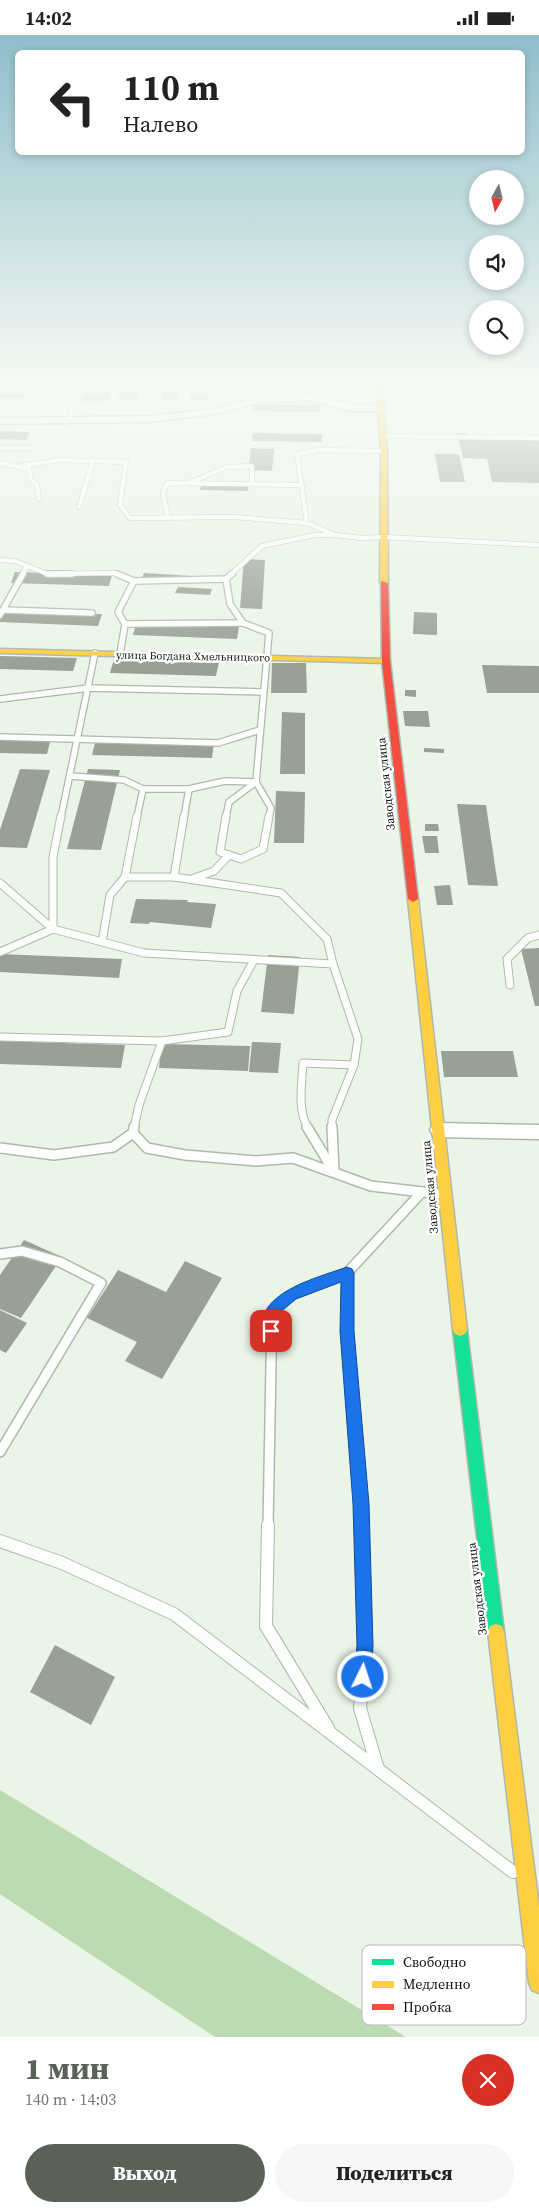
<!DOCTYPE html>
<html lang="ru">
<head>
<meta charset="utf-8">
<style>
	body { margin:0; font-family:"Source Serif 4",serif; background:#f6f6f6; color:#222; height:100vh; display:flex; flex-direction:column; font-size:19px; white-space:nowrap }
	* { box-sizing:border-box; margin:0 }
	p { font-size:16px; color:#767676 }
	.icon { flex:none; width:28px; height:28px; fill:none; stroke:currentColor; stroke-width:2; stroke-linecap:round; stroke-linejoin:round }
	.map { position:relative; height:2002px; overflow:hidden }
	.drawer { display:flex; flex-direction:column; background:#fff; flex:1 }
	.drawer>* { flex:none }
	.hud { position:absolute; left:15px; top:15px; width:510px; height:105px; border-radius:8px; box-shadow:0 2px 8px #0003; background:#fff; color:#222; overflow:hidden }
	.needle { width:32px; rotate:188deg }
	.buttons { position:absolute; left:469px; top:135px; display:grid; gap:10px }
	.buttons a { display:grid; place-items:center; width:55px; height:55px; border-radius:50%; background:#fff; box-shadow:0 2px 8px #0003; font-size:25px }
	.pin { position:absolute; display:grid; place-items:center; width:42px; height:42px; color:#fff; margin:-21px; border-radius:10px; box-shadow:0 2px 8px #0006 }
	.me { position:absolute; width:55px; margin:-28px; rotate:4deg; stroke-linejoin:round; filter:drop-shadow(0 0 4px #0008) }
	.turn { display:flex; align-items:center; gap:18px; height:105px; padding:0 25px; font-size:22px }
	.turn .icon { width:65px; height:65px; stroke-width:2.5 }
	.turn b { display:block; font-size:35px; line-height:42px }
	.round { display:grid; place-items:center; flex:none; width:52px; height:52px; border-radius:26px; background:#f6f6f6 }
	.head { display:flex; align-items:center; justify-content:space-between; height:85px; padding:0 25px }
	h1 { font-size:30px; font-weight:800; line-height:38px; color:#5a6258 }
	.primary-button { display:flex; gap:10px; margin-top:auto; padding:10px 25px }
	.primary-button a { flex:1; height:58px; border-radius:30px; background:#5a6258; color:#fff; font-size:20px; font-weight:800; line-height:58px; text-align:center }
	.primary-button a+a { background:#f6f6f6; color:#222 }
	.status { display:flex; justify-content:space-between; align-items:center; height:35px; padding:0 25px; background:#fff; direction:ltr }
	.status svg { height:14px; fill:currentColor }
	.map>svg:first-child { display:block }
	.forest { fill:#bcdbb3 }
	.building { fill:#99a096 }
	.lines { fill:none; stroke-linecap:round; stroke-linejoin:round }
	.lane-far4-casing { stroke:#b0b8ad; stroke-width:5.5 }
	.lane-far3-casing { stroke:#b0b8ad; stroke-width:8 }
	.lane-far2-casing { stroke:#b0b8ad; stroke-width:9 }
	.lane-far1-casing { stroke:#b0b8ad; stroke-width:12 }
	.lane-casing { stroke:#b0b8ad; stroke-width:14 }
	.street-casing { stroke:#b0b8ad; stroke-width:3 }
	.fast-casing { stroke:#b0b8ad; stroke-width:3 }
	.slow-casing { stroke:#b0b8ad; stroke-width:3 }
	.jam-casing { stroke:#b0b8ad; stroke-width:3 }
	.lane-far4 { stroke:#fcfefb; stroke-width:4.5 }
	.lane-far3 { stroke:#fcfefb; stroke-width:5.5 }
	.lane-far2 { stroke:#fcfefb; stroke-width:7 }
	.lane-far1 { stroke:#fcfefb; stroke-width:9 }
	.lane { stroke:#fcfefb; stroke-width:12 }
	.street { fill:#fcfefb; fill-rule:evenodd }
	.fast { fill:#16e098; fill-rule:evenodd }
	.slow { fill:#ffcf43; fill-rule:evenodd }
	.jam { fill:#f24e42; fill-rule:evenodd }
	.route { fill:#1a73e8; stroke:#114b97 }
	.labels { text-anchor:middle; stroke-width:5; stroke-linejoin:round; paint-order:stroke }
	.far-street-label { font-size:11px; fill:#0d130b; stroke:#fff }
	.street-label { font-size:12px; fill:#0d130b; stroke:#fff }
	.key { fill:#fff; stroke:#b6b8b6; stroke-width:1 }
	.key-label { font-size:14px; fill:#0d130b }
</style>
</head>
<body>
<div class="status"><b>14:02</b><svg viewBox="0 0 49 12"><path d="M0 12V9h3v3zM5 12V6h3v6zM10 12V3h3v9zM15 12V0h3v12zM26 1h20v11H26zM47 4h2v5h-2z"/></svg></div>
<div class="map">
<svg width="539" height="2002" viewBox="0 0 539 2002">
	<rect width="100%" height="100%" fill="#eaf5e7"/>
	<path class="forest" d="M0,1755l406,247h-191l-215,-143z"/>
	<g class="building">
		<path d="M85,357h26l-2,9h-29l2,-7z"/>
		<path d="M120,357h20l-3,8 -20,-1z"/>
		<path d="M163,357h16l-2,8 -16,-1z"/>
		<path d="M0,358h25l-2,6h-23z"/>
		<path d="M190,360h19l-1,5h-18z"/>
		<path d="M254,369l67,1 -1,7 -67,-1z"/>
		<path d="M0,396l30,1 -4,8 -26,-1z"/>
		<path d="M253,398l69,1v8l-70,-1z"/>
		<path d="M457,398h9v3l73,1v46l-47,-1 -5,-23 -24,-1z"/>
		<path d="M251,413l23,1 -2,22 -24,-1z"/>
		<path d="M435,419h24l6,28h-25z"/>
		<path d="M202,447l47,1 -1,8 -48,-1z"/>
		<path d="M244,524l21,1 -3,49 -22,-1z"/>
		<path d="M15,537l97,3 -3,11 -98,-3z"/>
		<path d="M144,538l79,5 -2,5 -79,-5z"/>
		<path d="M178,552l34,2 -2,6 -35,-2z"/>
		<path d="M1,576l101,3 -4,12 -98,-4z"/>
		<path d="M414,577l23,1v22l-24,-1z"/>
		<path d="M136,589l103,3 -2,12 -104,-4z"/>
		<path d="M0,621l77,2 -4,13 -73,-2z"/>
		<path d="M114,624l105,3 -3,14 -106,-3z"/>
		<path d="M272,628h34l1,30h-36z"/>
		<path d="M482,630l57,1v27h-52z"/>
		<path d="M405,655h11v7l-11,-1z"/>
		<path d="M403,676h25l2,16 -25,-1z"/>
		<path d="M282,677l23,1v61h-25z"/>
		<path d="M0,702l51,1 -4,16 -47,-1z"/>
		<path d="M96,704l118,3 -2,16 -120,-3z"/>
		<path d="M424,713l20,1v4l-20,-1z"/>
		<path d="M20,734l30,1 -23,78 -27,-1v-17z"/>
		<path d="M88,734l32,1 -19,80 -34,-1z"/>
		<path d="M276,756l29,1 -1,51h-30z"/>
		<path d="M457,769l29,1 12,81 -30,-1z"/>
		<path d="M425,789h13l1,7h-14z"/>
		<path d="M422,801h15l2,17h-14z"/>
		<path d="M450,850l3,20h-16l-3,-19z"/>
		<path d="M136,864l52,1 -1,2 29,2 -5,24 -61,-6 -1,2 -19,-1z"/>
		<path d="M539,913v58h-4l-14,-57z"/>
		<path d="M0,919l122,5 -3,19 -119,-6z"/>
		<path d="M268,920l32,2 -6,57 -33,-2z"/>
		<path d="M0,1006l125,4 -4,23 -121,-4z"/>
		<path d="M252,1007l29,1 -3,30 -29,-1z"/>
		<path d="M162,1009l88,2 -2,25 -89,-3z"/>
		<path d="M441,1016h72l5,26h-74z"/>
		<path d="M24,1205l38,17 -41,61 -21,-9v-34z"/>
		<path d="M185,1226l37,17 -60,101 -37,-18 12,-19 -50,-24 31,-48 48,22z"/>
		<path d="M0,1275l27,13 -21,30 -6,-3z"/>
		<path d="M55,1610l60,32 -24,48 -61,-33z"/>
	</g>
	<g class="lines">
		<g class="lane-far4-casing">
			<g id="lane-far4">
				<path d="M70,384l6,-34"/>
				<path d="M383,401l156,2"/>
				<path d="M0,413h35"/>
				<path d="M0,428l29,6 2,11 6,5 2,14"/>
				<path d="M21,431l38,-6 67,2 -6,43 10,13 104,-1 73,6 28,12 27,3 21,-1 156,8"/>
				<path d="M191,447l36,-15 25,-1v18"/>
				<path d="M79,472l14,-46"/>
				<path d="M168,483l-5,-25 4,-10 133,2"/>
				<path d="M307,488l-10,-69 22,-4 65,1"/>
				<path d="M0,525l15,1 12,5 -5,9"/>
				<path d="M27,531l21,8 67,-1 4,2"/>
				<path d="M230,540l32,-29 53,-11h16"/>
			</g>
		</g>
		<g class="lane-far3-casing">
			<g id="lane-far3">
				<path d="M47,539h25"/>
				<path d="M117,539l17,7 92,-2 6,-5"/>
				<path d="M226,544l4,25 13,19 26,10 -13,149"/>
				<path d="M3,575l89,3"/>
				<path d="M0,580l23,-41"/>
				<path d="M125,589l118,-1"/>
				<path d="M120,619l5,-30 -7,-12 16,-31"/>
				<path d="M0,664l89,-11 174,4"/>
				<path d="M0,702l218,6 42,-13"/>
				<path d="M71,741l53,4 19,9h46l36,-8 31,1"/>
				<path d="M256,747l15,26 -2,9"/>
				<path d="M61,782l34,-164"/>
				<path d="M137,782l6,-28"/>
				<path d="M184,782l5,-28"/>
				<path d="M226,782l3,-15 27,-20"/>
			</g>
		</g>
		<g class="lane-far2-casing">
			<g id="lane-far2">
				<path d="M61,781l-8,41v72l91,24 189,11 25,75 -4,26 -22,55v8"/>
				<path d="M226,781l-6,36 21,7 22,-10 6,-33"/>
				<path d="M125,842h49l107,16 46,46 6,25"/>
				<path d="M174,842l10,-61"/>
				<path d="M194,843l20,-7 15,-16"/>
				<path d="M0,848l53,46 -53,23"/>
				<path d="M102,907l8,-47 15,-18 12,-61"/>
				<path d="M510,950l-3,-26 21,-21 11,-3"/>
				<path d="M0,1002l162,4 66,-9 9,-41 17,-31"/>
				<path d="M134,1093l5,-23 23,-64"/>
				<path d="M308,1093c-11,-18 -6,-45 -5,-65l51,2"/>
			</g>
		</g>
		<g class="lane-far1-casing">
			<g id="lane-far1">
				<path d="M307,1092l26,43"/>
				<path d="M332,1092l2,45"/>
				<path d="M133,1098l14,15 38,7 71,6 37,-3 78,28 69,8"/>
				<path d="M0,1113l54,7 59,-8 20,-14 1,-6"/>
				<path d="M0,1219l22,-3 38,11 41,21 -101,169"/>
				<path d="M268,1491l4,-215 19,-16 56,-22"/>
				<path d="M362,1491l-15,-195v-58l75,-81"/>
			</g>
		</g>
		<g class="lane-casing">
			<g id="lane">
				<path d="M268,1490l-2,101 62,102"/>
				<path d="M362,1490l3,121 -5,62 18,61"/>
				<path d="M0,1506l62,22 112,51 339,258"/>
			</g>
		</g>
		<g class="street-casing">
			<g id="street">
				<path d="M309,359l44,11h28l4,3 -4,3h-29l-43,-11 -52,3 -36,10 -71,9 -150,2v-6l150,-2 70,-8 37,-11z"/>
				<path d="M439,1088l100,2v14l-100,-2 -6,-2 -3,-5 3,-5z"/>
			</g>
		</g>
		<g class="fast-casing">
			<path id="fast" d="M460,1289l5,2 2,4 37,302 -2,6 -6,2 -6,-2 -2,-6 -35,-302 2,-4z"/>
		</g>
		<g class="slow-casing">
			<g id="slow">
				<path d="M376,350h6l5,66 1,132 -4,2 -4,-2 1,-132z"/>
				<path d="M0,614l386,10 4,2 -4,2 -386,-10z"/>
				<path d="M413,861l5,3 49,431 -2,4 -5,2 -5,-2 -2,-4 -45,-431z"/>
				<path d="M496,1589l6,2 2,6 35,275v86l-7,-3 -3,-7 -41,-351 2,-6z"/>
			</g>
		</g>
		<g class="jam-casing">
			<path id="jam" d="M381,546l7,2 2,78 28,238 -5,3 -5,-3 -26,-238z"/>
		</g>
		<use href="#lane-far4" class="lane-far4"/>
		<use href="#lane-far3" class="lane-far3"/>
		<use href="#lane-far2" class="lane-far2"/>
		<use href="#lane-far1" class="lane-far1"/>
		<use href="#lane" class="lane"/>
		<use href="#street" class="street"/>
		<use href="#fast" class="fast"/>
		<use href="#slow" class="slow"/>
		<use href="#jam" class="jam"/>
	</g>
	<linearGradient id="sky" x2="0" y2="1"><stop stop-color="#8fbecb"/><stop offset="0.55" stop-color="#f6faf4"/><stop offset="1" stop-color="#f6faf4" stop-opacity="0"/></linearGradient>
	<rect width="539" height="631" fill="url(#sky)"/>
	<path class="route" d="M347,1232l5,2 2,4v58l15,173 4,142 -2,31 -2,6 -6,3 -6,-3 -3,-6 3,-31 -4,-142 -13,-173 1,-49 -45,17 -18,15 -2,21 -5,2 -5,-2c-18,-41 54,-58 81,-68z"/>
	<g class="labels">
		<g class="far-street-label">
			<text transform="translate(193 621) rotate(1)" y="4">улица Богдана Хмельницкого</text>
		</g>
		<g class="street-label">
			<text transform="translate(386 749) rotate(-96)" y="4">Заводская улица</text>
			<text transform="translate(430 1152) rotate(-95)" y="4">Заводская улица</text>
			<text transform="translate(477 1554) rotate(-97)" y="4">Заводская улица</text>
		</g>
	</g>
	<rect x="362" y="1910" width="164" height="80" rx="8" class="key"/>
	<rect x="372" y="1924" width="22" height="6" fill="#16e098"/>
	<rect x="372" y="1946" width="22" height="7" fill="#ffcf43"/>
	<rect x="372" y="1969" width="22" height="6" fill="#f24e42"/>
	<g class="key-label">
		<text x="403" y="1932">Свободно</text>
		<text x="403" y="1954">Медленно</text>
		<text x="403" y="1977">Пробка</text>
	</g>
</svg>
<div class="buttons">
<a><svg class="needle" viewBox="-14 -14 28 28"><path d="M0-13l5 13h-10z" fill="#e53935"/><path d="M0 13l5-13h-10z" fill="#767676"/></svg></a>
<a><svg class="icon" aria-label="sound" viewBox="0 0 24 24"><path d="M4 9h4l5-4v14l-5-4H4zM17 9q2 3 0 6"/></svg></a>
<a><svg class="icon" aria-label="search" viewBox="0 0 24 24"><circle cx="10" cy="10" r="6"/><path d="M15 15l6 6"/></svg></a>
</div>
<div class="pin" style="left:271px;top:1296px;background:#d93025"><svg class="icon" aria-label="arrive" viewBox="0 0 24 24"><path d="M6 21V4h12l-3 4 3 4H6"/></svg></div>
<svg class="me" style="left:363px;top:1642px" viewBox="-20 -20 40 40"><circle r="17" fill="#1a73e8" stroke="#fff" stroke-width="3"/><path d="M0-11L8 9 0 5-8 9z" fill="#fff"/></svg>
<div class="hud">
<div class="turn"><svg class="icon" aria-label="left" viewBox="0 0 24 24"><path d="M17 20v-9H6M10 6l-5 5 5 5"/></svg><div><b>110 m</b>Налево</div></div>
</div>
</div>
<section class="drawer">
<div class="head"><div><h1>1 мин</h1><p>140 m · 14:03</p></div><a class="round" style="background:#d93025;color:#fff"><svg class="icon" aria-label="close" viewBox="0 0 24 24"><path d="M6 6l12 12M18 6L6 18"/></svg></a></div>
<div class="primary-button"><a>Выход</a><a>Поделиться</a></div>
</section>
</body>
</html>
